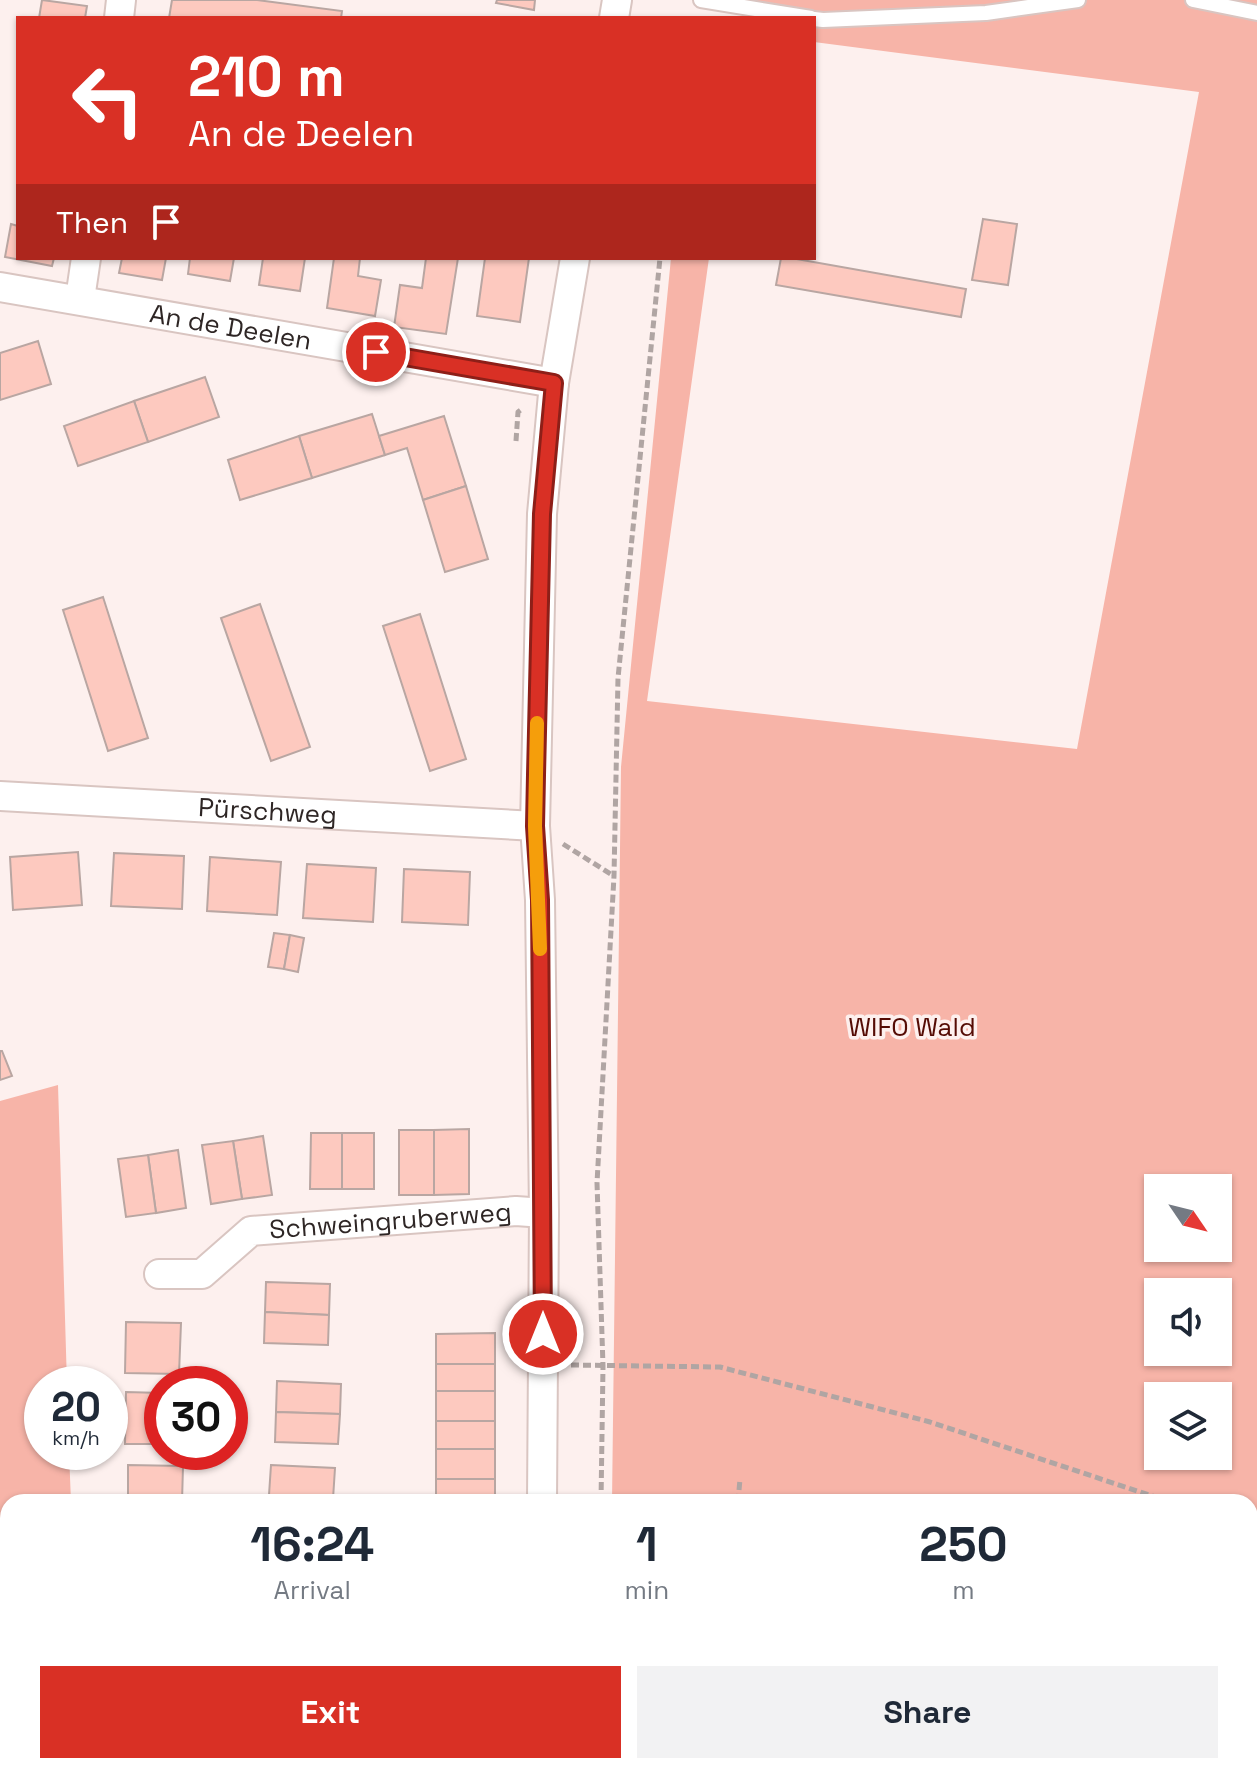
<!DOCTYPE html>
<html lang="en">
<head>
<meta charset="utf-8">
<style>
	body { margin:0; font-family:"Space Grotesk",sans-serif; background:#f2f2f3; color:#1f2937; height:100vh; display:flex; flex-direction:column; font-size:30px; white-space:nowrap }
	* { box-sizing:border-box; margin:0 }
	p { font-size:26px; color:#747a83 }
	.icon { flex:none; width:44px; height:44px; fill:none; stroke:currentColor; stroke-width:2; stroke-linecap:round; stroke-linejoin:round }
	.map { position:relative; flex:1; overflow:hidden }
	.sheet { position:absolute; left:0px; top:1494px; width:1258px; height:280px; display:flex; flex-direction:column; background:#fff; border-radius:24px 24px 0 0; box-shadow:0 2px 6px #0004 }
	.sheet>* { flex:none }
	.banner { position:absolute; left:16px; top:16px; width:800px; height:244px; border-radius:0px; box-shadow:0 2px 6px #0004; background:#d93025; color:#fff; overflow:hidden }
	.needle { width:52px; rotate:125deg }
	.fabs { position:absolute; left:1144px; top:1174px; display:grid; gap:16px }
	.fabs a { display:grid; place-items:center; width:88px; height:88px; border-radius:0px; background:#fff; box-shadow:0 2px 6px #0004; font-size:40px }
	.speed { position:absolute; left:24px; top:1366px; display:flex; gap:16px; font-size:40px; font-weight:700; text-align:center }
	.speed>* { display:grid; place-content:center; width:104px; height:104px; border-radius:50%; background:#fff; box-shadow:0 2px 6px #0004; line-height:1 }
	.speed small { font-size:20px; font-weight:400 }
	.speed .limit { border:12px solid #d22; background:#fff; color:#111 }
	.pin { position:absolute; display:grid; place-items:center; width:68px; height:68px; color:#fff; margin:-34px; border:4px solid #fff; border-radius:50%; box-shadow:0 2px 8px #0007 }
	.me { position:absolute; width:88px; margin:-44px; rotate:0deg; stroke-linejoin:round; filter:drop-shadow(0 0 6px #0008) }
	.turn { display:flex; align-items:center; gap:28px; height:168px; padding:0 40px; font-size:36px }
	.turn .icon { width:104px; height:104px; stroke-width:2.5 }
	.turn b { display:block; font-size:56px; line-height:68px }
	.then { display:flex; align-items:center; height:76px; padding:0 40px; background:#0003; gap:16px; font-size:30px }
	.eta { display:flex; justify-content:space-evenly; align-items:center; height:136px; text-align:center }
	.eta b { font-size:48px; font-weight:800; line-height:56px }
	.button { display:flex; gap:16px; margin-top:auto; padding:16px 40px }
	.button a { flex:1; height:92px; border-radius:0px; background:#d93025; color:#fff; font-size:32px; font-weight:800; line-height:92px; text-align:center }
	.button a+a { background:#f2f2f3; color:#1f2937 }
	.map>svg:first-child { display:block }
	.green { fill:#f7b4a8; fill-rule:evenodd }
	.building { fill:#fdc9bf; stroke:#b9a6a2; stroke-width:2 }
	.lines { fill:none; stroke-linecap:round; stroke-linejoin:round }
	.lane-casing { stroke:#d9c5c1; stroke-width:18 }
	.street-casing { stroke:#d9c5c1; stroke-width:32 }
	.path { stroke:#b0a5a3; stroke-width:5; stroke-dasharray:8 4; stroke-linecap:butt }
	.lane { stroke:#fff; stroke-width:14 }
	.street { stroke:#fff; stroke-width:28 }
	.route-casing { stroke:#8d1f18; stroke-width:20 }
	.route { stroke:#d93025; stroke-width:14 }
	.slow { stroke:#f59e0b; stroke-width:14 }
	.labels { text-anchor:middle; stroke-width:7; stroke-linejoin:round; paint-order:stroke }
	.street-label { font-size:26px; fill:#2e2625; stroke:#fdf0ee }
	.park-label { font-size:26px; fill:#550c05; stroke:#fdf0ee }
</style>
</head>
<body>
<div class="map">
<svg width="1257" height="1774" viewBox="0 0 1257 1774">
	<rect width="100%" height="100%" fill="#fdf0ee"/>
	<g class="green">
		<path d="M749,0h508v1774h-644v-8h637v-264h-638l9,-735 50,-509h38l-62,443 430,48 122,-657 -385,-50v-24h-69zM1158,1188h60v60h-60zM1158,1292h60v60h-60zM1158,1396h60v60h-60z"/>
		<path d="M58,1085l9,299h-25v68h27l2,50h-63v217l-8,2v-620z"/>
	</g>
	<g class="building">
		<path d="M42,0l45,6 -2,12h-46z"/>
		<path d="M172,0h85l85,11 -1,7h-172z"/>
		<path d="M497,0h38l-1,10 -38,-7z"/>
		<path d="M983,219l34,5 -9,61 -36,-5z"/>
		<path d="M11,224l7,2v32h36l-2,8 -47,-9z"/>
		<path d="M122,258h44l-4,22 -43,-7z"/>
		<path d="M190,258h44l-4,23 -42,-7z"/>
		<path d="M263,258h42l-5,33 -41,-6z"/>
		<path d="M334,258h26l-2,18 23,4 -6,36 -48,-8z"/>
		<path d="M426,258h32l-12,76 -52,-7 6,-42 22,3z"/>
		<path d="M485,258h44l-9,64 -43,-6z"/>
		<path d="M781,258h10l175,31 -5,28 -185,-32z"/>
		<path d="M38,341l13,43 -51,16v-47z"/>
		<path d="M205,377l14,40 -71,25 -14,-41z"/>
		<path d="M134,401l14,41 -70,24 -14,-40z"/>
		<path d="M372,414l13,41 -73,23 -13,-42z"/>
		<path d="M444,416l22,70 -43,14 -16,-52 -22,7 -6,-19z"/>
		<path d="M299,436l13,42 -72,22 -12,-40z"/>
		<path d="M466,486l22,73 -43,13 -22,-72z"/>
		<path d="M103,597l45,141 -40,13 -45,-141z"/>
		<path d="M260,604l50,143 -39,14 -50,-143z"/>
		<path d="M420,614l46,145 -36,12 -47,-145z"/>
		<path d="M78,852l4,53 -69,5 -3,-53z"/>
		<path d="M114,853l70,3 -2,53 -71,-3z"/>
		<path d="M210,857l71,5 -4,53 -70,-4z"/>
		<path d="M307,864l69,4 -3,54 -70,-4z"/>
		<path d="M404,869l66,3 -2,53 -66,-3z"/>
		<path d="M274,933l16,2 -6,34 -16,-2z"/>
		<path d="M290,935l14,3 -6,34 -14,-3z"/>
		<path d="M0,1051h2l10,25 -12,4z"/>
		<path d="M469,1129v65l-35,1v-65z"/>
		<rect x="399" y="1130" width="35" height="65"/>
		<path d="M311,1133h31v56h-32z"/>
		<rect x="342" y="1133" width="32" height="56"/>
		<path d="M263,1136l9,59 -30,4 -9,-58z"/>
		<path d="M233,1141l9,58 -31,5 -9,-59z"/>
		<path d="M178,1150l8,58 -30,5 -8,-58z"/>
		<path d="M148,1155l8,58 -30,4 -8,-58z"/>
		<path d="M266,1282l64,2 -1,31 -64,-3z"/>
		<path d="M265,1312l64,3 -1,30 -64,-2z"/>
		<path d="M126,1322l55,1 -2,51 -54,-1z"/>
		<path d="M495,1333v31h-59v-30z"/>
		<rect x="436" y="1364" width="59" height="27"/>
		<path d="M277,1381l64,3 -1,30 -64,-2z"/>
		<rect x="436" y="1391" width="59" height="30"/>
		<path d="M126,1392l36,1v51h-37z"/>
		<path d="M276,1412l64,2 -2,30 -63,-2z"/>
		<rect x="436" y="1421" width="59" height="28"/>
		<rect x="436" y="1449" width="59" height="30"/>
		<path d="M128,1465l55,1 -1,36h-54z"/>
		<path d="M271,1465l64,3 -2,31 -64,-4z"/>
		<rect x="436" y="1479" width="59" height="23"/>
		<path d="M269,1495l64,4v3h-64z"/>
		<path d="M8,1747v19h45l6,8h-59v-21z"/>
		<path d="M171,1766h62l6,8h-63z"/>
		<path d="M356,1766h62l5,8h-62z"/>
	</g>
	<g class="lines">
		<g class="lane-casing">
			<g id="lane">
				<path d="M701,0l110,18"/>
				<path d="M1193,0l64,13"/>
				<path d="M814,19l9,1 163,-7 92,-13"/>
			</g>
		</g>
		<g class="street-casing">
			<g id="street">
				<path d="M119,18l2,-18"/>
				<path d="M614,18l3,-18"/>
				<path id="s1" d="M0,287l554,96"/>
				<path d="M80,299l6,-41"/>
				<path id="s2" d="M0,796l535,30"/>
				<path id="s3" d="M159,1274h43l49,-43 265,-20 28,2"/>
				<path d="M542,1502l2,-289 -4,-313 -5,-74 7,-312 12,-131 21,-125"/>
				<path d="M545,1766l1,8"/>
			</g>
		</g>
		<g class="path">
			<path d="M516,441l2,-29 4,-3"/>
			<path d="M563,844l51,32"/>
			<path d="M571,1365l149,2 210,55 240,80"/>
			<path d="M601,1502l2,-136 -6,-183 17,-307 4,-198 42,-420"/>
			<path d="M738,1502l2,-23"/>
			<path d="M1250,1539l7,3"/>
			<path d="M0,1619l8,4"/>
			<path d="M0,1675l8,-2"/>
			<path d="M600,1766v8"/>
			<path d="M975,1766l14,8"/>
			<path d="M510,1774v-8"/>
		</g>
		<use href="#lane" class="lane"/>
		<use href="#street" class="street"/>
	</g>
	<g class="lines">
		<g class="route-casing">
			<path id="route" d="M376,352l178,31 -12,131 -6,261 -1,51 5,74 3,434"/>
		</g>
		<use href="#route" class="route"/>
		<path class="slow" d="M537,723l-2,103 5,123"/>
	</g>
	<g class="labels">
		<g class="street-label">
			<text dy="9" stroke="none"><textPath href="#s1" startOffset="234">An de Deelen</textPath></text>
			<text dy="9" stroke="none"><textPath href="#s2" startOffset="268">Pürschweg</textPath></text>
			<text dy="9" stroke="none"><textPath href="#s3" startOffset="248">Schweingruberweg</textPath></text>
		</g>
		<g class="park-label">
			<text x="912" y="1036">WIFO Wald</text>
		</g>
	</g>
</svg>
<div class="fabs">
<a><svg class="needle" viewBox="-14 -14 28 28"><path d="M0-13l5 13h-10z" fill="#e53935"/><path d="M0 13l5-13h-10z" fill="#747a83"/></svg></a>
<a><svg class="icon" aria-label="sound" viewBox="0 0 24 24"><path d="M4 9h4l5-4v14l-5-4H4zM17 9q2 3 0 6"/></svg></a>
<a><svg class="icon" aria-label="layers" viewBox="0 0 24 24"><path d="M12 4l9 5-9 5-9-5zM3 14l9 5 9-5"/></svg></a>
</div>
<div class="speed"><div>20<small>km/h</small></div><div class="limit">30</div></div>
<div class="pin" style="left:376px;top:352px;background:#d93025"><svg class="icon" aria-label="arrive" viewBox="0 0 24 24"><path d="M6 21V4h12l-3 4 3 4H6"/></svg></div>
<svg class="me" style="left:543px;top:1334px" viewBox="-20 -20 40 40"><circle r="17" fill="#d93025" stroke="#fff" stroke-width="3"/><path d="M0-11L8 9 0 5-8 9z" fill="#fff"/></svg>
<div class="banner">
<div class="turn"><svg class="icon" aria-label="left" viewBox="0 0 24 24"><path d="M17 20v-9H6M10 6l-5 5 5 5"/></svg><div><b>210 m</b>An de Deelen</div></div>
<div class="then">Then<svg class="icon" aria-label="arrive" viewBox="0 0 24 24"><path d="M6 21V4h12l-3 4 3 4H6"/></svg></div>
</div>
<section class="sheet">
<div class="eta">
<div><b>16:24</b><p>Arrival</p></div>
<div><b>1</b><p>min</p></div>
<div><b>250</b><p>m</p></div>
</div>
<div class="button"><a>Exit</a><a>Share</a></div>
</section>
</div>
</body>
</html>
